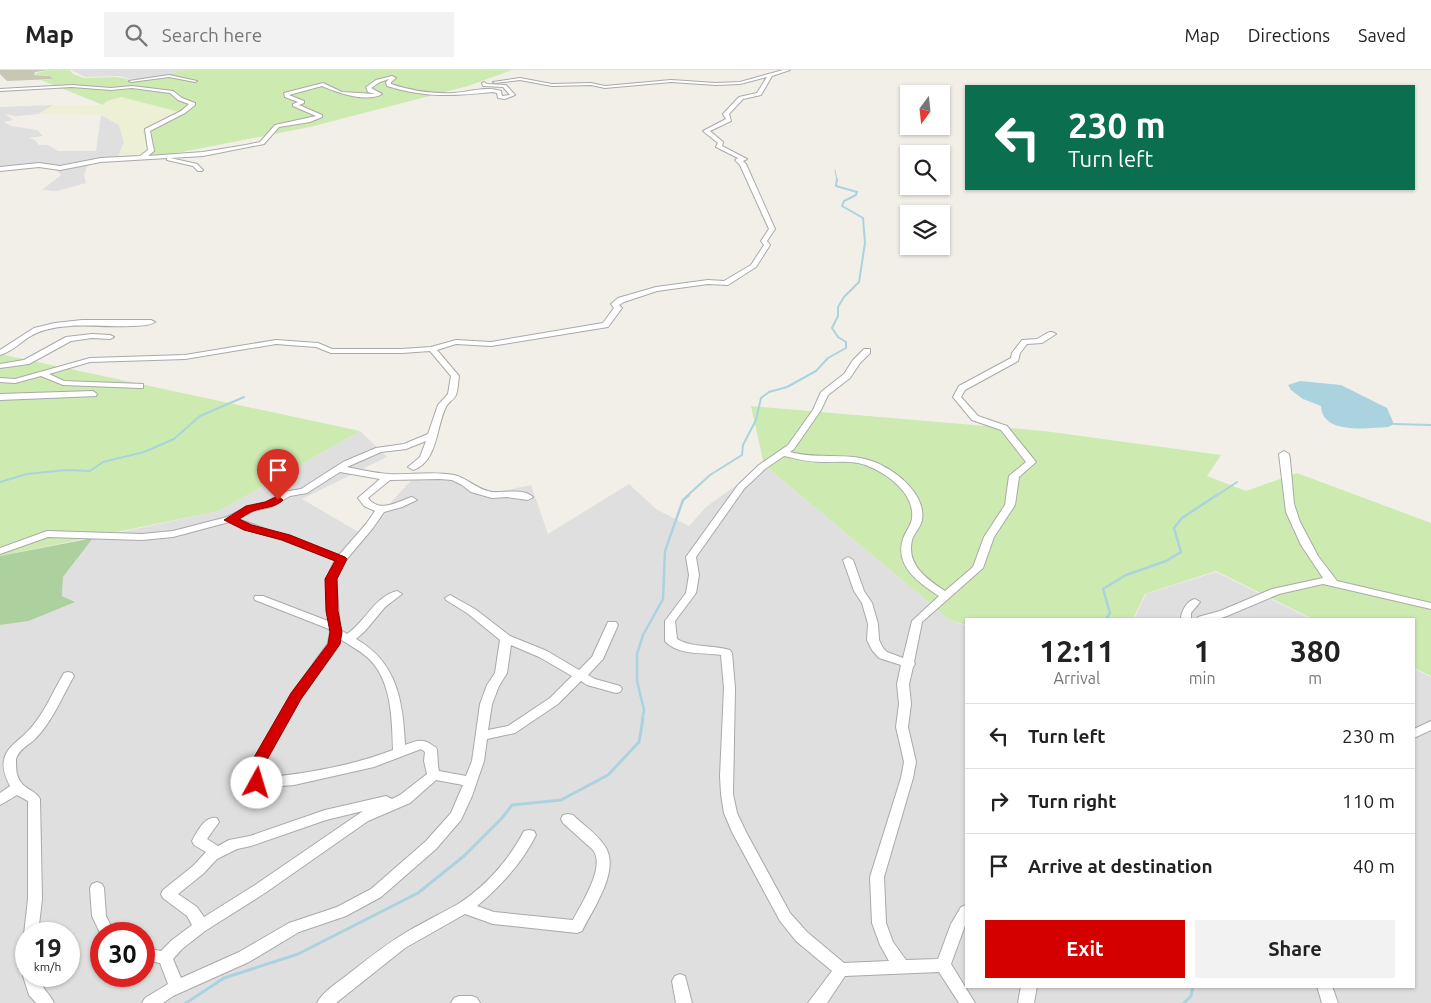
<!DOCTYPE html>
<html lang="en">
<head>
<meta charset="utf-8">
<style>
	body { margin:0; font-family:Ubuntu,sans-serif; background:#f2f2f2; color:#222; height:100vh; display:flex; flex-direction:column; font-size:19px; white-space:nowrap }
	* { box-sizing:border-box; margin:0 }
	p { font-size:16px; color:#767676 }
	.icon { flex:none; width:28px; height:28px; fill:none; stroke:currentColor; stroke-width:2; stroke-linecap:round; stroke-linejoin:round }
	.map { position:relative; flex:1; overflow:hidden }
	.details { position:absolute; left:965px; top:548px; width:450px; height:370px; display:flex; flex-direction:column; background:#fff; border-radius:0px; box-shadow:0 1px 4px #0004 }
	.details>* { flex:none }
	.hud { position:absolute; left:965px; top:15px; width:450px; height:105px; border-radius:0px; box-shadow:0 1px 4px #0004; background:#0b6e4f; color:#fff; overflow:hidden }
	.needle { width:32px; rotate:195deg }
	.fabs { position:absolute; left:900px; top:15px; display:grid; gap:10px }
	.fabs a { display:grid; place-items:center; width:50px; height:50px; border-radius:0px; background:#fff; box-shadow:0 1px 4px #0004; font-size:25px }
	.speed { position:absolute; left:15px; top:852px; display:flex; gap:10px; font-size:25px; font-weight:700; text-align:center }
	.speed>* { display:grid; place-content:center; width:65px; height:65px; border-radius:50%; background:#fff; box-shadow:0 1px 4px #0004; line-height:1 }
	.speed small { font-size:12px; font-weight:400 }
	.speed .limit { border:8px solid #d22; background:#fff; color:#111 }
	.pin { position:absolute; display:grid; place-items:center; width:42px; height:42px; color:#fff; margin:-51px -21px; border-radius:50% 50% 50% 0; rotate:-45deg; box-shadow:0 0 5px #0007 }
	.pin .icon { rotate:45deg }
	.me { position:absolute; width:55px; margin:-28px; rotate:6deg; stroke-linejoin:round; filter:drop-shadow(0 0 4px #0008) }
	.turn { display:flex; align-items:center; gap:18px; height:105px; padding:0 20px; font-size:22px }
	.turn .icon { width:65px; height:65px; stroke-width:2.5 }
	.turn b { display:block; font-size:35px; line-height:42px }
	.eta { display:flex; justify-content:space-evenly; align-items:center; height:85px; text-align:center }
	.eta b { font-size:30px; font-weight:700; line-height:35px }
	.button { display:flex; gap:10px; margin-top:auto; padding:10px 20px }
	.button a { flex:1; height:58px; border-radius:0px; background:#d40000; color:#fff; font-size:20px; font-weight:700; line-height:58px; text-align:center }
	.button a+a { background:#f2f2f2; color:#222 }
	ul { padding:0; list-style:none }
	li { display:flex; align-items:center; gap:15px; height:65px; padding:0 20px; border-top:1px solid #e0e0e0 }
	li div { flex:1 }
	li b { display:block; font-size:19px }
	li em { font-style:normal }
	header { display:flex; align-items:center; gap:30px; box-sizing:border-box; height:70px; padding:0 25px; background:#fff; border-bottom:1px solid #e0e0e0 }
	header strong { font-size:24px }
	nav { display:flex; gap:28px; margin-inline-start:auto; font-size:18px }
	.search { width:350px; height:45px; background:#f2f2f2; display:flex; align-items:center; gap:12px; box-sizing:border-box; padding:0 18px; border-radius:0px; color:#767676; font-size:19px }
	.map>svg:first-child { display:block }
	.residential { fill:#e0dfdf; fill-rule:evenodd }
	.construction { fill:#c7c7b4 }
	.farmland { fill:#eef0d5 }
	.grass { fill:#cdebb0 }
	.forest { fill:#add19e }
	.water { fill:#aad3df }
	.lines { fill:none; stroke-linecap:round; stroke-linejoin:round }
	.stream-far3 { stroke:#aad3df; stroke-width:1 }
	.stream-far2 { stroke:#aad3df; stroke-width:2 }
	.stream-far1 { stroke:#aad3df; stroke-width:2.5 }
	.stream { stroke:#aad3df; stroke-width:3 }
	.minor-casing { stroke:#a9a9a9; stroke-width:2 }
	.minor { fill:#fff; fill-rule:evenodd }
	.route { fill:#d40000; stroke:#8a0000 }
</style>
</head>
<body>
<header>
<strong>Map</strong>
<div class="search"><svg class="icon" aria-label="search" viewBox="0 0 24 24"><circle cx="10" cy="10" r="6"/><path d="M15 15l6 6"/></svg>Search here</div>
<nav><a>Map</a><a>Directions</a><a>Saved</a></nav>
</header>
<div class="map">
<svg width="1431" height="933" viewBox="0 0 1431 933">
	<rect width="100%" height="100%" fill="#f2efe9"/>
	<g class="residential">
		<path d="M71,0h114l-46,11 -20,-5 -34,1z"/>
		<path d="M53,35l-14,9 -23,2 -11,-2 8,6 -9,2 7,4 26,4 6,6 -14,2 6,2 4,5h9l10,6h38l5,-36 18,10 5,17 -7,18 -29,4 -4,11 2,8 -29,8 -15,-1 19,-15 -8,-10 -53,4v-62z"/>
		<path d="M360,361l27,26 -85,42 60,35 56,-61 79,19 34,-7 17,49 81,-50 27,25 33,17 17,-19 58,-42 186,155 16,6v360h448v-317l17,8v326h-1431v-378l29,-4 45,-19 -12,-6 1,-19 30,-39 126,-27zM26,864h43v42h-43zM101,864h43v42h-43z"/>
		<path d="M1216,502l95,47h-177l12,-25z"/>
	</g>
	<path class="construction" d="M0,0h48l-13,2 -1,3 16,1 4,3 -47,2 -7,-7z"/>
	<path class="farmland" d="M121,27l59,15 -30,38 -4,9 -29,1 7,-18 -5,-17 -18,-10 -62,-1 14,-9h50l4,-4z"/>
	<g class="grass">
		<path d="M48,0h22l3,4 11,4 32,-1 23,4 46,-11h327l-44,16 -158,41 -164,32 4,-9 -3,-3 -4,-17 37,-18 -59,-15 -14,4 -4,4 -62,-25 12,-1 -3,-3 -17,-2z"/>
		<path d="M0,284l360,77 -141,80 -219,45z"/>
		<path d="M751,336l293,25 177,24 -14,21 39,15 51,-18 134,50v153l-17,-8v-49h-101l-97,-48 -71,23 -12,25h-167v6l-16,-5 -186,-155z"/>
	</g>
	<path class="forest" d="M93,468l-30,39 -1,19 13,6 -46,19 -29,4v-69z"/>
	<path class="water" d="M1300,311l41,4 46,23 7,16 -6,3c-20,1 -66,8 -67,-21l-18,-7 -12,-9 -3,-5z"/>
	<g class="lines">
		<path class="stream-far3" d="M835,100l2,10"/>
		<g class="stream-far2">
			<path d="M1394,354l37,1"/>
			<path d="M0,412l27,-8 39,-4 24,1 13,-9 41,-10 30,-13 26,-23 44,-19"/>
			<path d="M687,426l23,-21 32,-20 1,-10 13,-25 5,-22 8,-6 18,-5 29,-16 12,-13 18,-10v-6l-8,-5 -6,-9 6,-12v-9l6,-10 15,-15 6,-39 -2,-25 -21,-12 2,-5 12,-6 1,-3 -21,-6 1,-7"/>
			<path d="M1216,426l21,-14"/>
		</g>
		<g class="stream-far1">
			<path d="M1106,549l4,-6 -7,-24 23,-14 40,-14 15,-9 -7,-24 8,-10 35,-23"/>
			<path d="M642,650l2,-10 -7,-29v-27l6,-19 20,-36 2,-48 18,-51 6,-5"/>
		</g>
		<g class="stream">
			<path d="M186,933l38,-25 74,-24 120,-61 46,-37 38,-38 10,-13 49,-5 47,-25 31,-33 4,-23"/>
			<path d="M1184,933l7,-7 2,-10"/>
		</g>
		<g class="minor-casing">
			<g id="minor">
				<path d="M783,0h7l-18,6 -11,19 -18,4 -14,15 2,7 -21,10 13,11 -1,4 25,13 -4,2 3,3 29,65 -8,12 3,4 -14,22 -28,18 -20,-1 -51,7 -33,11 -5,3 3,3 -14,19 -117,19 -35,-2 -19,6 22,26c-1,6 -1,14 -3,19 -2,5 -8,7 -10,12 -10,19 -8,55 -33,63l-5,-3 12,-10 6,-16 -20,8 -25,3 -34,15c14,3 28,6 42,7 21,1 43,-3 65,1 14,3 23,15 38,17 12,1 31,-4 41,5l-5,3 -21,-3 -15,1 -21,-6 -9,-7 -10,-5 -12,-1 -50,1 -22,18c12,16 30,3 44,-1l5,3 -15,7 -18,5 -11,16 -27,32 -10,19 4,48 1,3 6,4c19,-13 27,-37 50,-43l5,3 -17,13 -20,24 -9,8c41,23 47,62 49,106 11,-4 17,-7 27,0 3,2 5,2 5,6 1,7 0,11 2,20l27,5 6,-15 8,-57 7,-19 8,-12 5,-33 -33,-27 -21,-13 -1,-2 5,-3 25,14 35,27 37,15 32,19 13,-13 16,-35h8l2,3 -15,34 -15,16 7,4 25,7 2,3 -2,3 -4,1 -29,-8 -6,-4 -23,23 -43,29 -28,6 -3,22 -12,35 -11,24 -25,29 -55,48 -35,19 -47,16 -50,30 -76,34 -10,7h-21l3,-5 23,-14 -8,-21 -16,-3v-12l17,3 11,-11 20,-15 -5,-9 -24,-18 -2,-4 2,-4 30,-24 13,-14 -12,-7 -2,-4c5,-9 13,-26 25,-23l2,4 -12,17 11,7 11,-6 21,-4 75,-26 61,-14 6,3 8,-4 27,-21 -3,-13 1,-9 -4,-3 -47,18 -80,18 -37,3 -5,-2 -6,-9 4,-11 42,-73 36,-50 2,-11 -1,-3 -74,-29 -1,-2 1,-2h8l65,25 -2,-42 9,-19 -53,-20 -37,-11 -16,-7 -56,15 -31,3 -94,-3 -48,17v-6l47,-17 95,3 31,-3 54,-14 20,-10 18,-4 19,-11 17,-3 42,-27 33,-14 28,-4 24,-10 10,-29 10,-11 3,-18 -21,-25 -28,2h-71l-15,-6 -40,-3 -91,15 -95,3 -41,12 15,7 79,3v4h-3l-77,-3 -22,-9 -26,7 -15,-1v-4l15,1 75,-21 95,-3 91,-15 42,3 14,6h70l29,-2 25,-7 35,2 112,-19 11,-15 -3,-4 7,-6 38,-11 52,-7 16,1 27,-16 13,-20 -3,-4 8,-12 -29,-64 -5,-5 3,-2 -22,-11 2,-4 -15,-12 23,-12 -3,-5 16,-17 18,-4 10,-16 -27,7 -24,1 -45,-3 -66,6 -14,-3 -39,1 -32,-6 -25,3 -2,-1 27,-4 32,6 39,-1 14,3 66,-6 45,3 24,-1zM340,402l40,7 -22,19 6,8 11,5 -9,13 -27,31 -101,-36 15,-8 18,-4 19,-11 17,-3zM340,569c9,6 19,11 27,18 25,22 25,62 26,93 -42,16 -88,24 -133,28l-1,-2 3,-10 39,-68 37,-51zM511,575l28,12 33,19 -22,22 -42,28 -20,4 4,-26 7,-18 8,-13zM436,710l27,5 -12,28 -25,28 -55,48 -34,18 -48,16 -50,29 -58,26 -8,-19 9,-10 23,-18 60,-38 103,-72 42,-18zM363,741l-108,74 -51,32 -7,-10 -19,-13 25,-20 14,-15 20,-10 14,-3 75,-26z"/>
				<path d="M169,5l28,6 -2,1 -26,-5 -38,5 -2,-1z"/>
				<path d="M392,6l4,2 -5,4v2c21,7 41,10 63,9 15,-1 32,-7 47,-2l1,5 8,-1 -7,-8 -20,-1 -1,-3 2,-1 3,2 19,1 9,10 -10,4 -7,-1 -1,-5 -4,-1c-39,4 -68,6 -106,-6l-1,-4 3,-3 -9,3 -9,6 11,6c-15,9 -44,-1 -60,-8l-33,9 15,6v2l-5,2 23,10v2l-12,5 -31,5 -15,17 -61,12 -33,2 27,6 6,6 -1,1h-4l-5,-5 -26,-6v-2l-66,4 -41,8 -21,-3 -39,4v-4l39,-4 21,3 41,-8 39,-2 8,-6 -3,-21 36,-18 8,-7 -11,-4 -8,-7 -38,-5 -21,2 -39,-3 -72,4v-2l72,-4 39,3 21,-2 41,5 9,7 13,5v2l-10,8 -35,18 4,20 -6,5 55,-4 43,-7 14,-3 15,-17 41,-9 -23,-10v-2l5,-2 -13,-5 -1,-4 39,-10 19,9 32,2h1l-7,-2 -2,-5 10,-7z"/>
				<path d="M82,250h69l4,2c-11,8 -68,2 -85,4 -14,1 -28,3 -41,11 -9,6 -18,15 -29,18v-5l34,-22 21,-5z"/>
				<path d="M1049,262h3l4,2 -14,9 -15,1 -7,9 -2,8 -53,29 -4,7 17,19 29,10 29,36 -17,15 -4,28 -21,32 -11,31 -61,54 -8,40 1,2 -2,3 -4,17 2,20 -3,23 8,35 -3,16 -29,99 2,46 7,19 13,18 32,-1 13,-35 10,-17 5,-2v18l-15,41 24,39h-16l-20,-31 -94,4 -18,27h-19l24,-32 -36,-30 -16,-20 -48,-89 -8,-19 -3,-19 -1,-18 4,-88 -3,-33c-18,-3 -43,1 -56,-14v-20l21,-28 3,-18 -3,-18 52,-72 21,-20 29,-20 25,-35 8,-18 23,-18 9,-14 11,-11h6v4l-10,10 -10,15 -22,17 -7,15 -27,39 -4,3c28,8 60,-1 87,11 20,9 49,31 45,57 -1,7 -8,13 -10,20 -6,25 15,39 33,51l28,-24 11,-30 21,-32 4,-29 17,-14 -25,-32 -29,-10 -19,-23 6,-11 52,-28 1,-5 10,-13 15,-1zM784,386c13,3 25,6 38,6 15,0 32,-2 46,4 20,8 47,28 44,52 -1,8 -7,14 -9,21 -9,27 17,45 36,57l-27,25 -9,37 -16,-6 -4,-4 -4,-8 -1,-16 -6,-21 -8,-12 -11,-31 -5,-3 -5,3 11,31 8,12 6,21 -1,16 5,10 7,8 22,7 -4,19 2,20 -3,23 8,35 -3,16 -31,99 2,46 8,22 9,16 -45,2 -37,-31 -17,-19 -44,-81 -9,-19 -4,-19 2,-106 -3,-35 -2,-3c-17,-5 -38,-2 -53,-11l-2,-18 21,-28 3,-18 -3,-18 48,-68 21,-20z"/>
				<path d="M92,264l18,1 4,2 -4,2 -18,-1 -21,3 -42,23 -29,4v-4l24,-4 42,-23z"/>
				<path d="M93,321l4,3 -1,2 -96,4v-6z"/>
				<path d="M1284,381l5,3 1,6 4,44 6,18 18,34 19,25 94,22v6l-108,-25 -44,10 -52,22 -9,3h-21l1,-2 22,-6 52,-22 51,-11 -22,-33 -15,-33 -7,-58z"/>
				<path d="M1195,529l5,3 -9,11v6h-10c0,-8 6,-18 14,-20z"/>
				<path d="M68,602l4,1 2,3c-12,21 -22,46 -39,63 -6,6 -16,10 -19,20 0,3 0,12 1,15 4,16 17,14 23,25l2,100 -4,35h-12v5l-2,-5 4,-35v-98l-11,-6 -17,10v-12l10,-7c-4,-8 -8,-17 -6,-26 2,-12 14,-19 22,-27 17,-16 26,-40 38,-60z"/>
				<path d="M1431,651v9l-17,8v-9z"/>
				<path d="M568,744l5,1c10,10 23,18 31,30 18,23 -11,64 -22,86l-5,2 -84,-9 -28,-10 -60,34 -69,55h-19c6,-12 23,-22 34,-31 19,-15 38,-30 59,-42 16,-9 32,-17 48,-26 27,-17 51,-44 66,-73l5,-1 5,1 2,4c-14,28 -35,51 -59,71l17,6 79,8c8,-16 33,-53 20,-70l-30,-27 -2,-4 2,-4z"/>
				<path d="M97,812l5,2 2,4 2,28 9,18h-14v1l-9,-19 -2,-28 2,-4z"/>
				<path d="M26,901v5h13c2,13 10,16 15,27h-18l-7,-8 -6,-19z"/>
				<path d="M680,904l5,2 7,27h-16l-4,-22 3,-5z"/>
				<path d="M1021,916h16l-3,17h-16z"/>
				<path d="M1317,916h15l6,17h-16z"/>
				<path d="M459,926h13l5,2 3,5h-29l3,-5z"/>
			</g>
		</g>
		<use href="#minor" class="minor"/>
	</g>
	<path class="route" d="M278,426l5,4c-8,8 -19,7 -30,11 -5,2 -10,6 -14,8l13,6 38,10 55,22 2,2 -10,20 1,32 4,21 -2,12 -39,55 -38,68 -3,10 4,6 -2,4c-9,3 -13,-2 -17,-10l4,-11 42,-73 37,-49 2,-12 -4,-21 -1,-32 10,-18 -53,-21 -38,-10 -20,-10 22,-14 19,-4z"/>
</svg>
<div class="fabs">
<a><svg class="needle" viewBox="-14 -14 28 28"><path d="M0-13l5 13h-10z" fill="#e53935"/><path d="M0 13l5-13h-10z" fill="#767676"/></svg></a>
<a><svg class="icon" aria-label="search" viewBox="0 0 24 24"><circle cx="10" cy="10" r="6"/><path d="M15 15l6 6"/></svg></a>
<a><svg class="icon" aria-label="layers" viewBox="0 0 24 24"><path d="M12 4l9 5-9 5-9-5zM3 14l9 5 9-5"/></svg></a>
</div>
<div class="speed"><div>19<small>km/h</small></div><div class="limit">30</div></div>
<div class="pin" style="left:278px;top:430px;background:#d93025"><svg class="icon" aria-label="arrive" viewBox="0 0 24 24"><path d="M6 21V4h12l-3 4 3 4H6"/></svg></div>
<svg class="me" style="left:257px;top:713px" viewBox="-20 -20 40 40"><circle r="19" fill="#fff"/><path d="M0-13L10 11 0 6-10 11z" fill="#d40000"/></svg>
<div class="hud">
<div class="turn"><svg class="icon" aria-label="left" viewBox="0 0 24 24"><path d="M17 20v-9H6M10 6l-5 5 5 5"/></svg><div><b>230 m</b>Turn left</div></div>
</div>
<section class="details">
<div class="eta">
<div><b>12:11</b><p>Arrival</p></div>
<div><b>1</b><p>min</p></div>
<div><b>380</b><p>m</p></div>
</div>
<ul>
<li><svg class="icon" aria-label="left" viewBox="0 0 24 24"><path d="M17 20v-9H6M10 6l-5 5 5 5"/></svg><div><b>Turn left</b></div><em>230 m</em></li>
<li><svg class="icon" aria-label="right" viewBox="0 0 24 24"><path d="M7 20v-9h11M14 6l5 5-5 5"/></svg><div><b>Turn right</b></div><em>110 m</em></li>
<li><svg class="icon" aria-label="arrive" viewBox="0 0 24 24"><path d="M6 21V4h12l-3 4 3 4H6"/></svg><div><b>Arrive at destination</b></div><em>40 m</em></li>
</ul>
<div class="button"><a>Exit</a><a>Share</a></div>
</section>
</div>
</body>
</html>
